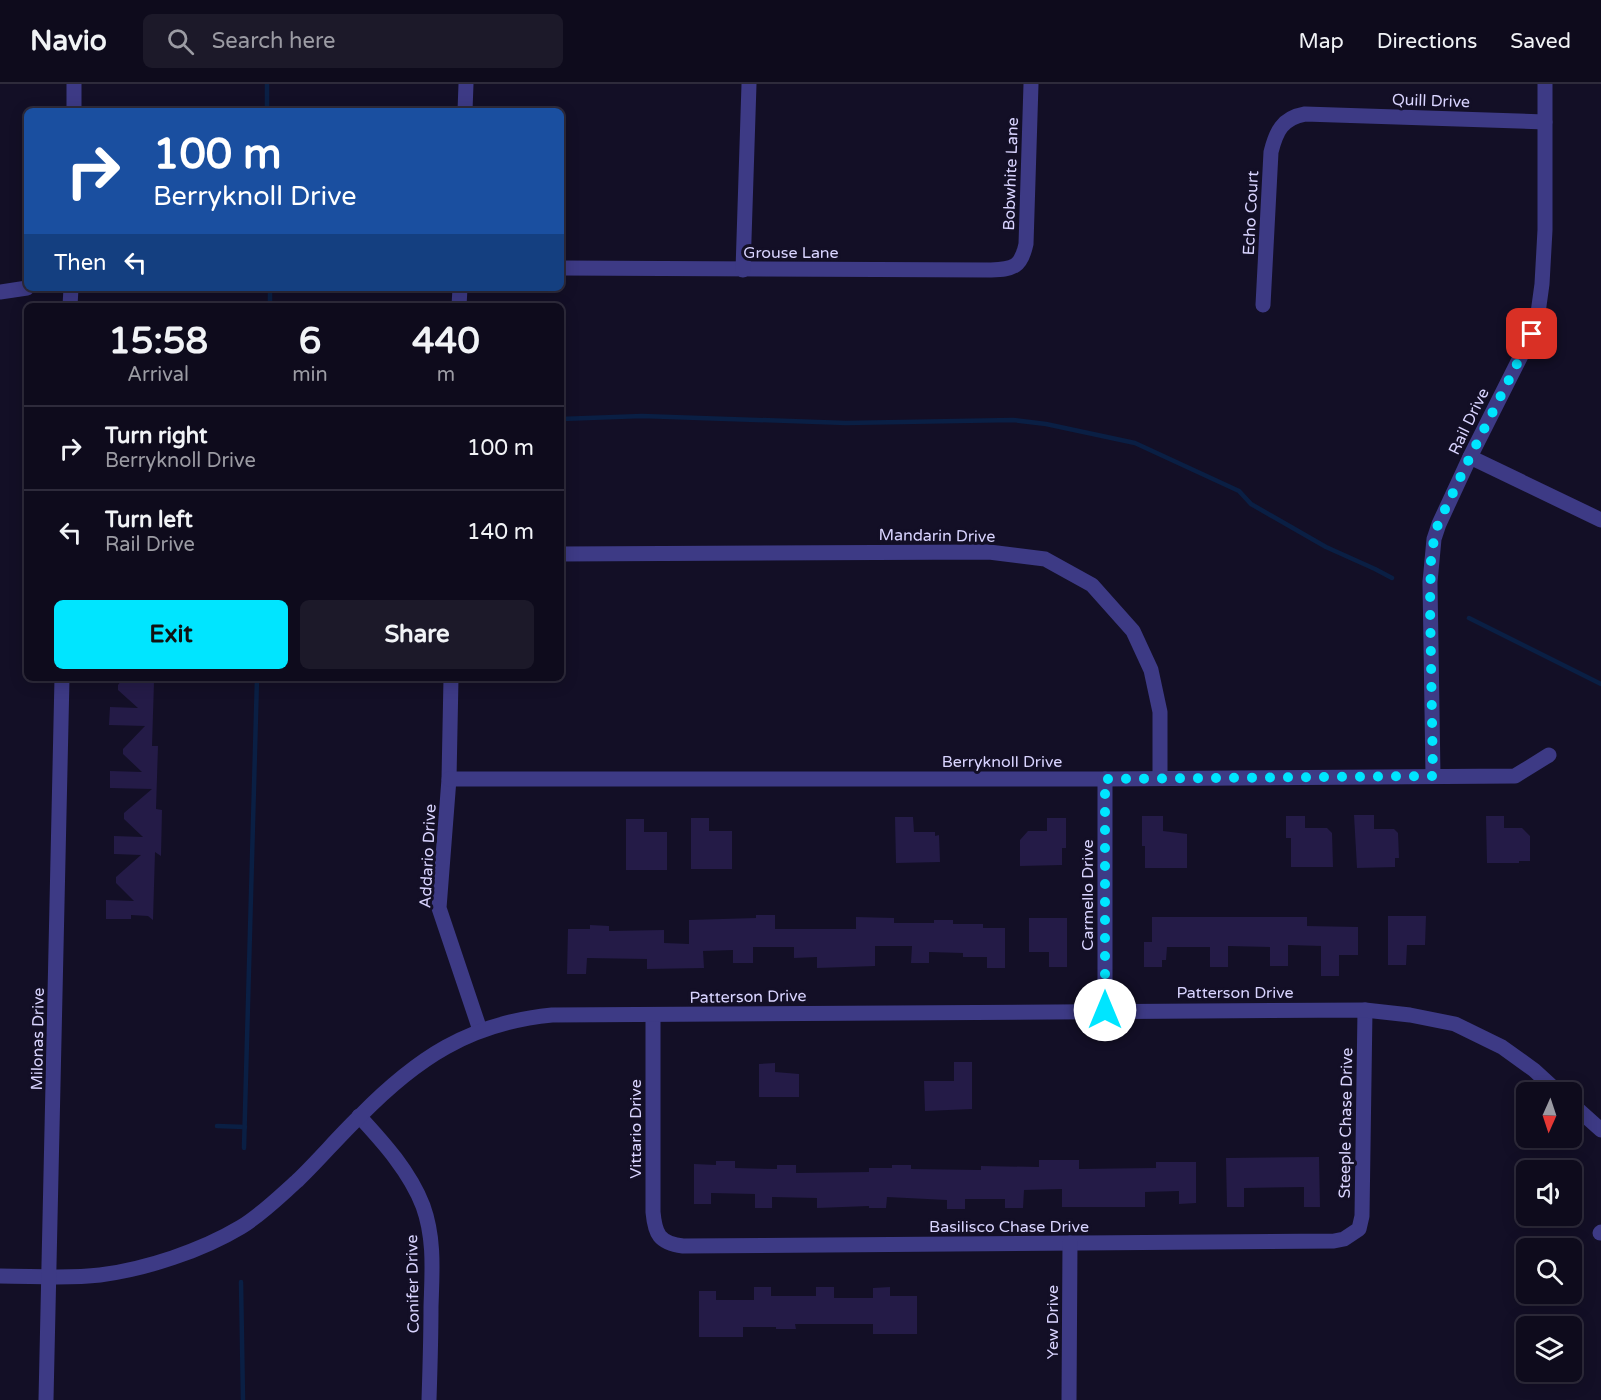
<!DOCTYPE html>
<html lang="en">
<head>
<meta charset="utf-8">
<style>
	body { margin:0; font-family:"Varela Round",sans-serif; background:#1c1929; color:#f1f3f6; height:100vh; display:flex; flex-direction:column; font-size:22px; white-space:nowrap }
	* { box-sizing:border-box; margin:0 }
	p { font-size:20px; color:#9b9ba3 }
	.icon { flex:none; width:33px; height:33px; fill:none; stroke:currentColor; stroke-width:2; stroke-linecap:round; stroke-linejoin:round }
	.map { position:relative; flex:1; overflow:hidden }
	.drawer { position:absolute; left:24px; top:219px; width:540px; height:378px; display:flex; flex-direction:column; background:#0e0b1c; border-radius:9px; box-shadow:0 3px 15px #0003,0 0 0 2px #2e2b3b }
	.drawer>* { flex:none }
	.banner { position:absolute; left:24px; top:24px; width:540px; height:183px; border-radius:9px; box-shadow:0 3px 15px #0003,0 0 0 2px #2e2b3b; background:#1a4fa0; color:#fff; overflow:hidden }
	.needle { width:39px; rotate:183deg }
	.tools { position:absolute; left:1516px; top:998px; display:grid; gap:12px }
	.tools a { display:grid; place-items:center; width:66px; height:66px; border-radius:9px; background:#0e0b1c; box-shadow:0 3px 15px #0003,0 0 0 2px #2e2b3b; font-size:30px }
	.pin { position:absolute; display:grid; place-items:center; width:51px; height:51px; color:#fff; margin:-26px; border-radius:12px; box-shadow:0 3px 9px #0006 }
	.me { position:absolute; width:66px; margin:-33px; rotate:0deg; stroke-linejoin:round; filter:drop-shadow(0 0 4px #0008) }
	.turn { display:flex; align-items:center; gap:21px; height:126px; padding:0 30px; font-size:27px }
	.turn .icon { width:78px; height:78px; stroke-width:2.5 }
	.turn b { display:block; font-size:42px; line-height:51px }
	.then { display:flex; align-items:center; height:57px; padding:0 30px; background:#0003; gap:12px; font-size:22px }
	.eta { display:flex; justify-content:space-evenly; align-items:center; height:102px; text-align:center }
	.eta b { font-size:36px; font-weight:700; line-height:42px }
	.action { display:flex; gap:12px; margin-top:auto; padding:12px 30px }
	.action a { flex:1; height:69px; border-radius:9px; background:#00e5ff; color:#111; font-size:24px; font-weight:700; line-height:69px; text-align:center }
	.action a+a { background:#1c1929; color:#f1f3f6 }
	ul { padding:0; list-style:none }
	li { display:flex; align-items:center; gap:18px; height:84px; padding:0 30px; border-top:2px solid #2e2b3b }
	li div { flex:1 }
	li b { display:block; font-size:22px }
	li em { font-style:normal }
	header { display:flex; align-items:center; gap:36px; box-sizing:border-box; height:84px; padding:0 30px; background:#0e0b1c; border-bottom:2px solid #2e2b3b }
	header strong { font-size:28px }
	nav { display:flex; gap:33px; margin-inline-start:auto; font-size:21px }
	.search { width:420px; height:54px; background:#1c1929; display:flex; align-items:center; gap:15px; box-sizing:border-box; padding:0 21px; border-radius:9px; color:#9b9ba3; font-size:22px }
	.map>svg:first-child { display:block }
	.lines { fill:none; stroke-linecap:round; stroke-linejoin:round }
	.stream { stroke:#0a1f44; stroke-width:4.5 }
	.building { fill:#241b47 }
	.minor { stroke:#3d3a85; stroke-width:15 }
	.route { stroke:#00e5ff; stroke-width:10; stroke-dasharray:0 18 }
	.labels { text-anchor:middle; stroke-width:6; stroke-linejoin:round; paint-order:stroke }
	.street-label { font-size:16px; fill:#d9d4ff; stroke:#130f26 }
</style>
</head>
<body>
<header>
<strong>Navio</strong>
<div class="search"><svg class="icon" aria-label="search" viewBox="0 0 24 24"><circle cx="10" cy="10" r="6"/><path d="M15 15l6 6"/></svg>Search here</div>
<nav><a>Map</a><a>Directions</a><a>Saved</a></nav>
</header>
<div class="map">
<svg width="1601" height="1316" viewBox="0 0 1601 1316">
	<rect width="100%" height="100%" fill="#130f26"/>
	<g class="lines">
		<g class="stream">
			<path d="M267,0v27"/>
			<path d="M270,204v18"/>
			<path d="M561,335l81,-3 204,7 167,-3 33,4 89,19 104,48 12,13 75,43 49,22 17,9"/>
			<path d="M1469,534l132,66"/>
			<path d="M217,1042l28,1"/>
			<path d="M244,1064l13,-470"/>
			<path d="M241,1198l2,118"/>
		</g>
	</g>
	<g class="building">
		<path d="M121,597l33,1 -2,64h6l-2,63 6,1 -1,46 -6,-4 -2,68 -5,-4 -17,-1v4h-25v-19l28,1 -18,-18v-6l25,-22 -27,-1v-18l29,1 -19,-18v-6l28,-24 -42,-1v-17l32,1 -19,-18v-5l22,-23 -36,-1 1,-18 28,1 -20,-18v-5z"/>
		<path d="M1354,731h20v14h20l4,4 1,25h-4v9l-38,1z"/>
		<path d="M1142,732h21v15l24,3v34h-42v-22h-3z"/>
		<path d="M1286,732h19v12h22l5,5 1,34h-42v-29h-5z"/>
		<path d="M1486,732h18v12h18l8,8v25h-11v2h-32z"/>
		<path d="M895,733h18l1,15h21v4l4,-1 1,27 -44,1z"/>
		<path d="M691,734h18v13h23v38h-41z"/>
		<path d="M1047,734h19v30h-4v17l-42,1v-26l8,-9h19z"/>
		<path d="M626,735h18v13h23v38h-41z"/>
		<path d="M756,831h19v14h81v-12l38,1v5h40v-3h19v4h30v4h22v40h-18v-11h-24v-4l-34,-1v11h-18l1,-17h-37v20l-58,2v-11l-23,1v-11h-41v16h-20v-13l-30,1 1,17 -57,1v-10l-60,-1 -1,16h-19l1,-45h22v-4l19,1v5l55,-1v13l25,1v-24l67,-2z"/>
		<path d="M1388,832h38l-1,29h-18l-1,20h-18z"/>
		<path d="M1152,833h155v9l51,1v28h-19v21h-18v-30l-33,-1v21h-18v-19l-42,-1v21h-18v-20h-43l-1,13h-4v7h-18v-25h8z"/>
		<path d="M1029,834h38v49h-18v-15h-20z"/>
		<path d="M954,978h18v47l-47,2 -1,-30h30z"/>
		<path d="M775,979v9l24,2v23h-40v-33z"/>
		<path d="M1319,1073l1,50h-16v-20l-60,1v19h-17l-1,-49z"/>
		<path d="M1039,1076h40v9l77,-1v-6h40v41l-17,1v-13l-34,1v15h-83v-18l-38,1 -1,18h-18v-9h-40v10h-18v-9l-60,-3 -1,11h-17v-2l-52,2v-10l-45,-1v11h-17v-14l-44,-1v11h-17v-40l22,1v-4h19v7l42,1v-4h19v8l73,-1v-4h23v-3h19v4l70,1v-4l58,1z"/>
		<path d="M754,1203h17v9h45v-9h18v11h39v-10l17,-1v9h27v38h-44v-10h-78l1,5h-20v-2h-33v10h-44v-46h17v9h38z"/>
	</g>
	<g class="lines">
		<g class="minor">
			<path d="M74,27v-27"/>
			<path d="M465,27l1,-27"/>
			<path d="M561,184l430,2c23,-1 30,-3 35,-26l5,-160"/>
			<path d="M743,186l6,-186"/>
			<path d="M0,208l27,-4"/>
			<path d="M1263,221l8,-153c5,-20 11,-34 34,-38l240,8"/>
			<path d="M70,222l1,-18"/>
			<path d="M459,222l1,-18"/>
			<path d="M1470,373l131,63"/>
			<path d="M561,470l428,-2 56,7 47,26 41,46 18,39 9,42v66"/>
			<path d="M451,594l-2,101 -10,129 41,122"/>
			<path d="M1433,692l-3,-194 4,-43 5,-15 31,-67 62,-123 6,-21 4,-29 3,-54v-146"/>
			<path d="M449,695h656l410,-3 34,-21"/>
			<path d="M1105,695v231"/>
			<path d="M653,931v197c2,22 6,31 30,34l651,-5 10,-2 15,-10 3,-13 3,-206"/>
			<path d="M1572,1020l29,26"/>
			<path d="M359,1032c25,27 51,56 64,90 12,33 9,67 8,101 0,31 -1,62 -2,93"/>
			<path d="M1600,1149l1,-1"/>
			<path d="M0,1192c33,0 67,3 100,-1 46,-6 101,-24 141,-48 20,-12 38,-30 56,-46 22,-21 41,-44 63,-65 56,-57 109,-93 192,-101l813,-5 45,5 45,9 47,23 32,23 24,22"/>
			<path d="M46,1316l16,-722"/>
			<path d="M1069,1316l1,-157"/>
		</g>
	</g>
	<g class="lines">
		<path class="route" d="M1105,926v-231l328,-3 -3,-172 1,-44 3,-21 4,-15 32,-67 62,-123"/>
	</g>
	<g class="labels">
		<g class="street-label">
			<text transform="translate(1431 16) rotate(2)" y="6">Quill Drive</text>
			<text transform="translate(1010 90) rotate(-88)" y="6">Bobwhite Lane</text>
			<text transform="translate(1250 129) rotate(-87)" y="6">Echo Court</text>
			<text x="791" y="174">Grouse Lane</text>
			<text transform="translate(1468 337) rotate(-64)" y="6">Rail Drive</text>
			<text transform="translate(937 451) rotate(1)" y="6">Mandarin Drive</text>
			<text x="1002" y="683">Berryknoll Drive</text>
			<text transform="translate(427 772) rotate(-87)" y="6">Addario Drive</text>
			<text transform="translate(1087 811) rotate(-90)" y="6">Carmello Drive</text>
			<text x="1235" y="914">Patterson Drive</text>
			<text transform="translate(748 912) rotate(-1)" y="6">Patterson Drive</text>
			<text transform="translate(37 955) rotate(-89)" y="6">Milonas Drive</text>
			<text transform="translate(1345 1039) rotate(-89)" y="6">Steeple Chase Drive</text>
			<text transform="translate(635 1045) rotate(-90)" y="6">Vittario Drive</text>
			<text x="1009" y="1148">Basilisco Chase Drive</text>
			<text transform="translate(412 1200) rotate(-91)" y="6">Conifer Drive</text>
			<text transform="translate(1052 1238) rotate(-90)" y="6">Yew Drive</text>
		</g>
	</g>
</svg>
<div class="tools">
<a><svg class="needle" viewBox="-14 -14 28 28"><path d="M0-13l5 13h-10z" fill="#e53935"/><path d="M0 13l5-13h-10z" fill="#9b9ba3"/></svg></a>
<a><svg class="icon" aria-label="sound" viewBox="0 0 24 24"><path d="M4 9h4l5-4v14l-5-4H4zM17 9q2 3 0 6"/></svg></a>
<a><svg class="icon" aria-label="search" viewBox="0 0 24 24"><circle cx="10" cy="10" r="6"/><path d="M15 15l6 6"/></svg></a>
<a><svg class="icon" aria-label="layers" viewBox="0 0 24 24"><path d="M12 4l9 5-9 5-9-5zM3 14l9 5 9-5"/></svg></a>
</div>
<div class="pin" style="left:1532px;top:250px;background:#d93025"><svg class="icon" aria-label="arrive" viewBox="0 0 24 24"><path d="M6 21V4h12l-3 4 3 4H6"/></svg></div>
<svg class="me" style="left:1105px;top:926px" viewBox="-20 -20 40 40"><circle r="19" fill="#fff"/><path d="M0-13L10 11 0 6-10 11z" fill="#00e5ff"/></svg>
<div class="banner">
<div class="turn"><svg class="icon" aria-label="right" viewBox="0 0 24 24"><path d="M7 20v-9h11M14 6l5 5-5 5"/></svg><div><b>100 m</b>Berryknoll Drive</div></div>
<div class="then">Then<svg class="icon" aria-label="left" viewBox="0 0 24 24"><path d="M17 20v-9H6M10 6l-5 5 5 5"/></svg></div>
</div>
<section class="drawer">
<div class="eta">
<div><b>15:58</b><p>Arrival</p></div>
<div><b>6</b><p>min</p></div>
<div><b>440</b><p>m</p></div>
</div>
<ul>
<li><svg class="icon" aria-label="right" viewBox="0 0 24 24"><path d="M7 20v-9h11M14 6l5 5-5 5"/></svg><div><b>Turn right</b><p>Berryknoll Drive</p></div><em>100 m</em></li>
<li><svg class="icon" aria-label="left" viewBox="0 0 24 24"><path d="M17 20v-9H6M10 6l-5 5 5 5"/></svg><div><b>Turn left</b><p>Rail Drive</p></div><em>140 m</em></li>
</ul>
<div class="action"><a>Exit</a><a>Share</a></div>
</section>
</div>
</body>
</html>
